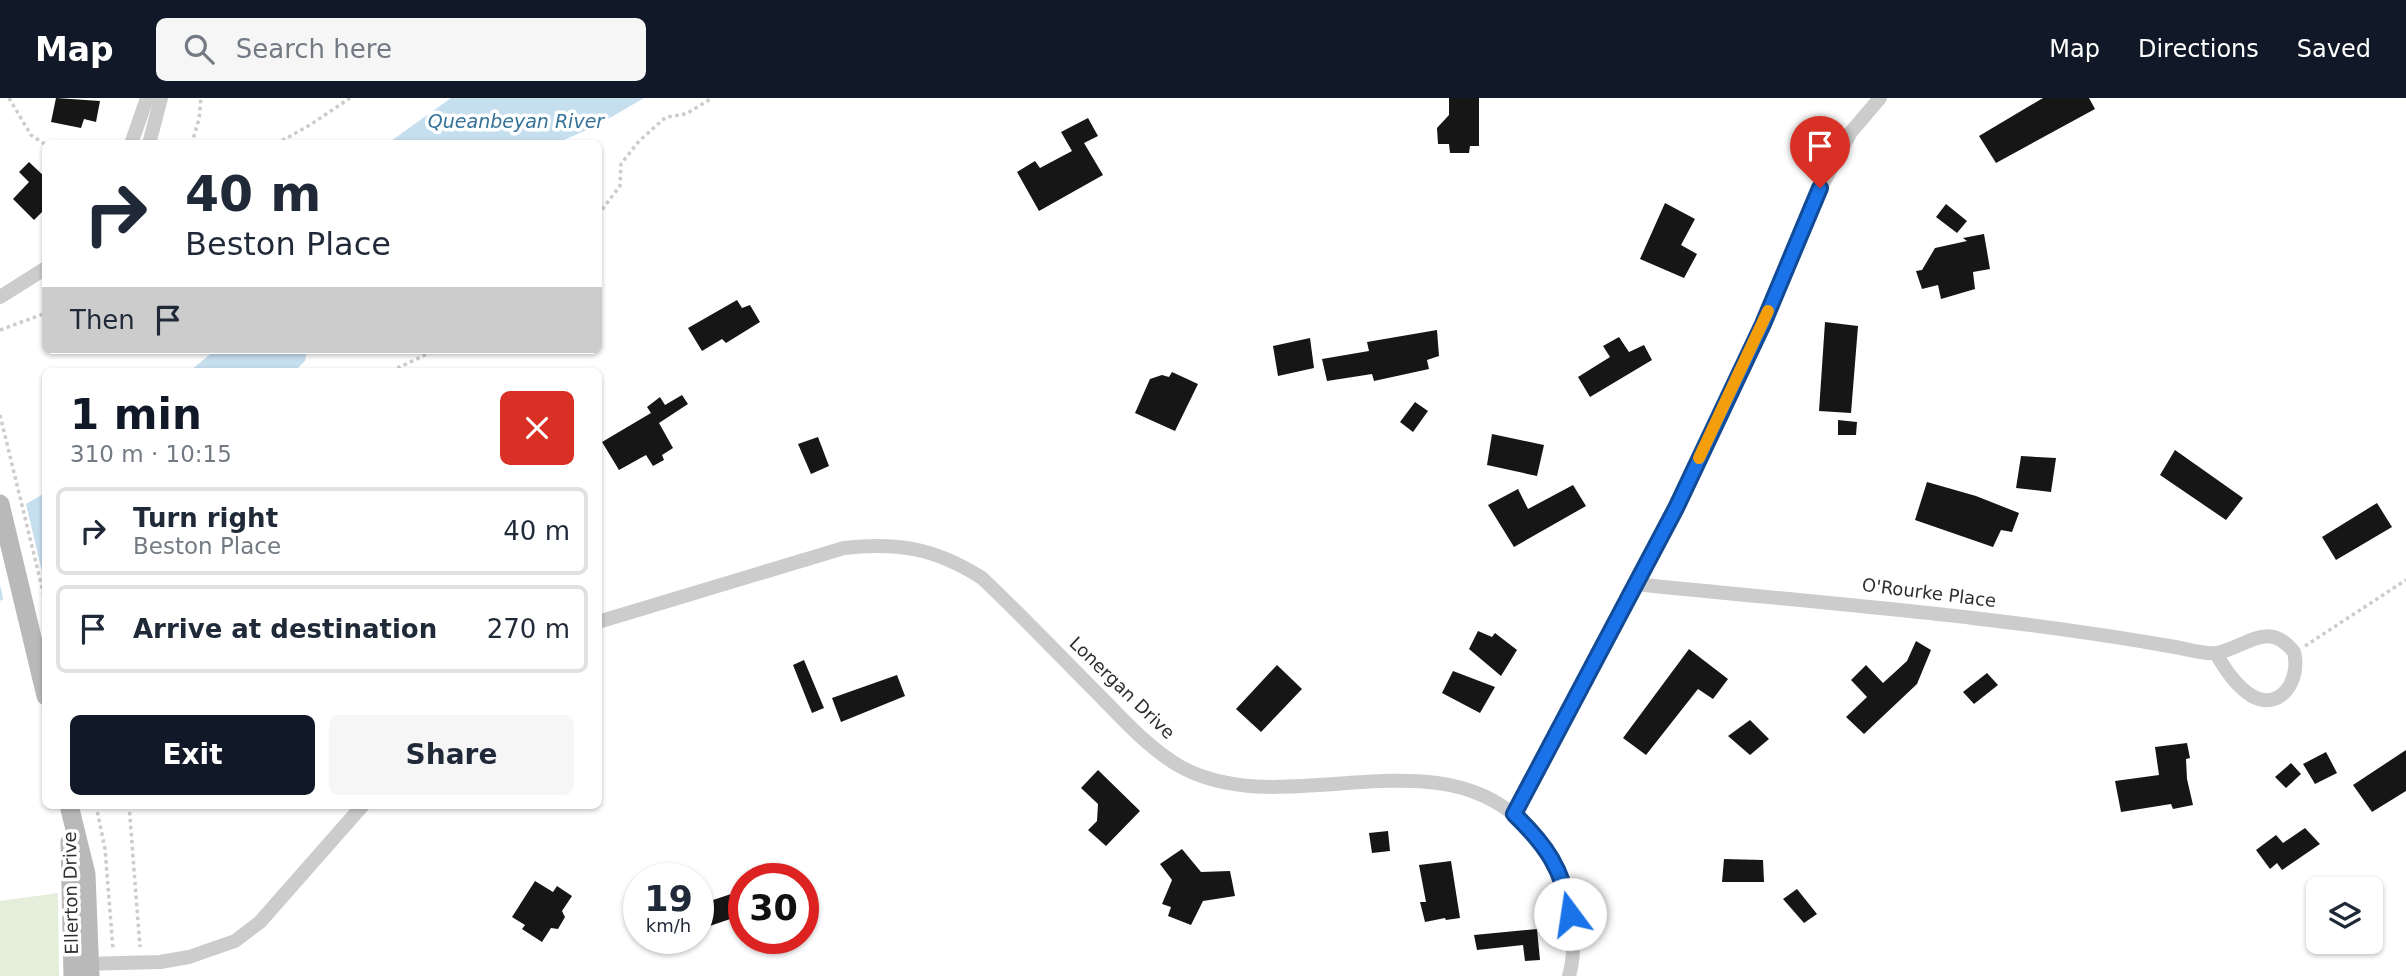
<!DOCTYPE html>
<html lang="en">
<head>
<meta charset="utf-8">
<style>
	body { margin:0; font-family:"DejaVu Sans",sans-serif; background:#f6f6f7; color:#1f2937; height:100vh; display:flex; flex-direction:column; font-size:26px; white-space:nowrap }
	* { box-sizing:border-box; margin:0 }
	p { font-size:23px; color:#747a83 }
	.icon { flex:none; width:38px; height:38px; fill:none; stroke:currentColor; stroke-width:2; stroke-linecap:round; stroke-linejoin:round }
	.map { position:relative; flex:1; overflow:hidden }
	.details { position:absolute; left:42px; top:270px; width:560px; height:441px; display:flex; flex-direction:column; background:#fff; border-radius:10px; box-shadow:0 2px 5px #0004 }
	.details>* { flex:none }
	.guide { position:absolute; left:42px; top:42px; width:560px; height:214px; border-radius:10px; box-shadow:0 2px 5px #0004; background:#fff; color:#1f2937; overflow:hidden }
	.controls { position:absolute; left:2306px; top:779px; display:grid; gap:14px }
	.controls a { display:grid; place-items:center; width:77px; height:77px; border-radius:10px; background:#fff; box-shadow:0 2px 5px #0004; font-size:35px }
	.speed { position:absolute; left:623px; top:765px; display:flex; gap:14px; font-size:35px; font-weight:700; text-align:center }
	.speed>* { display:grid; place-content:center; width:91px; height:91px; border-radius:50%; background:#fff; box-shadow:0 2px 5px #0004; line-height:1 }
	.speed small { font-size:18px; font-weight:400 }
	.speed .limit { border:10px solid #d22; background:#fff; color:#111 }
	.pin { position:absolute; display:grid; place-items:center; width:60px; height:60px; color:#fff; margin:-72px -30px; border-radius:50% 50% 50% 0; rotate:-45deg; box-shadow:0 0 7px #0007 }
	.pin .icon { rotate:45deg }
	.me { position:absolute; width:77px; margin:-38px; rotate:346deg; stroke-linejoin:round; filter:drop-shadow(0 0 5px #0008) }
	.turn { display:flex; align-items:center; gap:24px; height:147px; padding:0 28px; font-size:32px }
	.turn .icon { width:91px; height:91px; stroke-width:2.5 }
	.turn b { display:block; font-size:49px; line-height:60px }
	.then { display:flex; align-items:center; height:66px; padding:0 28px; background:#0003; gap:14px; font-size:26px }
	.round { display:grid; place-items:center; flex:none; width:74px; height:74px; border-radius:10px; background:#f6f6f7 }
	.head { display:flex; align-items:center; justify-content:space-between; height:119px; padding:0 28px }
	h1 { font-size:42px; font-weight:700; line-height:52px; color:#111827 }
	.cta { display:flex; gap:14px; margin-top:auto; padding:14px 28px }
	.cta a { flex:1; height:80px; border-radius:10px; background:#111827; color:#fff; font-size:28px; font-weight:700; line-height:80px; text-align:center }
	.cta a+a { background:#f6f6f7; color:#1f2937 }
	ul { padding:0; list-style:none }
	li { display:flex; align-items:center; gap:21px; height:88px; margin:0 14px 10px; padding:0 14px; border:4px solid #e0e1e3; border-radius:10px }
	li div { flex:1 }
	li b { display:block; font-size:26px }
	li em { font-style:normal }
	header { display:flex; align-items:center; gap:42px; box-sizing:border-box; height:98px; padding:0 35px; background:#111827; color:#fff }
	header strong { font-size:33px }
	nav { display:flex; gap:38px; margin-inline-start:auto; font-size:24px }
	.search { width:490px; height:63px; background:#f6f6f7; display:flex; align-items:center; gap:18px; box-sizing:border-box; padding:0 24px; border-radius:10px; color:#747a83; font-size:26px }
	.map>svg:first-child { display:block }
	.green { fill:#e5eedb }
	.water { fill:#c6dfef }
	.pier { fill:#fff }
	.building { fill:#161616 }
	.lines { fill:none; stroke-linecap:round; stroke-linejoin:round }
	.path { stroke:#ccc; stroke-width:3.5; stroke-dasharray:3.5 3.5; stroke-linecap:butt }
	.minor { stroke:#ccc; stroke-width:14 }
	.secondary { stroke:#b9b9b9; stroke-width:19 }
	.route-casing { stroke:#114b97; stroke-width:18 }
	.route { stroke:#1a73e8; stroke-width:12 }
	.slow { stroke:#f59e0b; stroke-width:12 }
	.labels { text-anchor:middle; stroke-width:7; stroke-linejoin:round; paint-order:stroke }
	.street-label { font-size:18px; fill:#2f2f2f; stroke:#fff }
	.water-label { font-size:19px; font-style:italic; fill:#357299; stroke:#fff }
</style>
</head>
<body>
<header>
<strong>Map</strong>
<div class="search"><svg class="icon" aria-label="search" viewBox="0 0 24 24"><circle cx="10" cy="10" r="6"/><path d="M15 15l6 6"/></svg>Search here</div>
<nav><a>Map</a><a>Directions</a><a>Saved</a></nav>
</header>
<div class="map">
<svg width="2406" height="878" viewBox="0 0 2406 878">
	<rect width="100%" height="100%" fill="#fff"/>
	<path class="green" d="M58,795l1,83h-59v-75z"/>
	<g class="water">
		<path d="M451,0h193l-48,28 -39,17h-169z"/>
		<path d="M215,252h92l-2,11 -10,10h-105z"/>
		<path d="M45,395v82l-45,26v-82z"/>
	</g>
	<path class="pier" d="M25,402l19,80 -40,22 -4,-17v-70z"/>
	<g class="building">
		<path d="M56,0l44,3 -4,21 -12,-3 -3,9 -30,-6z"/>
		<path d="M1449,0h30v48h-9l-1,7h-19l-1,-9h-11l-1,-16 12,-13z"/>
		<path d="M2043,0h46l6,11 -99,54 -17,-27z"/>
		<path d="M1088,20l10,18 -14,7 19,32 -64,36 -22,-39 18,-11 5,7 32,-17 -11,-19z"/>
		<path d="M29,64l17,16v30l-12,12 -21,-21 16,-17 -10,-10z"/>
		<path d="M1665,105l30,16 -14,26 16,9 -13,24 -44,-19z"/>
		<path d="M1946,106l21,17 -10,12 -21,-16z"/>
		<path d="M1984,136l6,35 -17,3 2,17 -34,10 -3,-14 -16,4 -6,-18 6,-1 13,-22 32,-7 -4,-3z"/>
		<path d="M737,202l5,8 8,-3 10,17 -34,21 -4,-4 -20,12 -14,-23z"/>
		<path d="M1825,224l33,4 -7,87 -32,-2z"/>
		<path d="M1437,232l2,26 -12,4 2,9 -55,12 -2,-7 -45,7 -5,-22 47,-8 -2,-9z"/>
		<path d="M1619,239l10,15 15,-7 8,15 -62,37 -12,-20 32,-20 -7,-11z"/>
		<path d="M1310,240l4,30 -36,8 -5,-30z"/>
		<path d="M1172,274l26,12 -23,47 -40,-18 15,-34 12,-4 7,2z"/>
		<path d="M682,297l6,9 -29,19 14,25 -11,7 2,5 -11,6 -7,-11 -27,15 -17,-28 49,-29 -4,-6 13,-10 5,8z"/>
		<path d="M1415,304l13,9 -15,21 -13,-10z"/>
		<path d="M1838,322l19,2 -1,13h-18z"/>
		<path d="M1492,336l52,11 -7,31 -50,-11z"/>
		<path d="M818,339l11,29 -18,8 -13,-30z"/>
		<path d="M2175,352l68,48 -17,22 -66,-45z"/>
		<path d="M2021,358l35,2 -5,34 -35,-4z"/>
		<path d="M1927,384l49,14 43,17 -7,19 -11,-2 -8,17 -78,-27z"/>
		<path d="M1573,387l13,21 -72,41 -26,-42 30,-16 10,20z"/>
		<path d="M2377,405l15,24 -56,33 -14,-23z"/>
		<path d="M1478,533l14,6 3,-4 22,17 -16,26 -32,-27z"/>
		<path d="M1916,543l15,9 -14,34 -53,50 -18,-17 21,-20 -16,-17 15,-15 17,18 24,-22z"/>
		<path d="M1689,551l39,30 -15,20 -15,-10 -52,66 -23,-17z"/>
		<path d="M804,562l20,48 -12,5 -19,-48z"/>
		<path d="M1277,567l25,24 -41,43 -25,-23z"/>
		<path d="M1453,573l42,16 -15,26 -38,-20z"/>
		<path d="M1987,575l11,12 -24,19 -11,-12z"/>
		<path d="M897,577l8,21 -64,26 -9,-24z"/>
		<path d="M1750,622l19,19 -19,16 -22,-19z"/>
		<path d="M2187,645l3,15 -4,1 1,20 6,26 -20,4 -2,-5 -50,8 -6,-31 44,-6 -4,-28z"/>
		<path d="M2406,652v41l-34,21 -19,-27z"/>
		<path d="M2326,654l11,21 -22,11 -12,-20z"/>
		<path d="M2291,665l10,11 -15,14 -11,-11z"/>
		<path d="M1098,672l42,41 -34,35 -18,-16 9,-9 1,-17 -17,-16z"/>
		<path d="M2305,730l15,16 -38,26 -5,-7 -7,6 -14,-19 20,-15 7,8z"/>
		<path d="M1388,733l2,20 -18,2 -3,-20z"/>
		<path d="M1182,751l19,23 29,-1 5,25 -32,5 -12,24 -23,-9 3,-9 -9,-3 10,-24 -12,-16z"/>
		<path d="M1724,761l39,1 1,22h-42z"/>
		<path d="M1451,763l9,57 -14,2 -1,-2 -20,4 -5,-20h6l-7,-37z"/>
		<path d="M535,783l18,11 4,-6 15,10 -10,15 3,6 -7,12 -7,-1 -9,14 -20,-13 3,-4 -13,-8z"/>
		<path d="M1797,791l20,25 -13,9 -21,-24z"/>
		<path d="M731,796l8,22 -41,14v-25z"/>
		<path d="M1537,831l3,31 -15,1 -2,-16 -46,5 -3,-15z"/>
	</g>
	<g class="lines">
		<g class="path">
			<path d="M9,0l22,37 15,10"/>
			<path d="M195,46l-2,-5 6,-20 2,-21"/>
			<path d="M276,46l34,-19 40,-27"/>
			<path d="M598,117l22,-29 1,-22 18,-23 27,-24 20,-3 26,-16"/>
			<path d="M0,232l46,-17"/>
			<path d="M391,273l45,-21"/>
			<path d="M0,317l46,189"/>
			<path d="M2305,548l101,-66"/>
			<path d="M96,707l9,44 8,100"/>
			<path d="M129,707l11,142"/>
		</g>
		<g class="minor">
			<path d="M131,46l16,-46"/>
			<path d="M149,46l12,-46"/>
			<path d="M0,199l46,-29"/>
			<path d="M1635,486c181,19 361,31 540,63 12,2 31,8 42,6 30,-6 51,-34 77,-1 7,27 -13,60 -42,44 -16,-10 -27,-27 -36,-42"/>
			<path d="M598,524l246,-74c54,-6 91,0 138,30 40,38 77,77 116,116 26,26 51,55 83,73 102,56 251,-33 341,55 17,16 30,33 39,56 10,29 17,67 8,98"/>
			<path d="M1514,716l162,-306 87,-184 57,-135 31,-57 29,-34"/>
			<path d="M81,866l79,-2 29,-5 46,-16 25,-19 103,-117"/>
		</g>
		<g class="secondary">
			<path d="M0,406l46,192"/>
			<path d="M69,707l17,69 4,102"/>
			<path d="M70,744l3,134"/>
		</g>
	</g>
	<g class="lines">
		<g class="route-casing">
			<path id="route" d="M1570,816c-7,-45 -24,-69 -56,-100l162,-306 87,-184 57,-136"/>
		</g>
		<use href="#route" class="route"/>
		<path class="slow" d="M1699,360l69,-147"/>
	</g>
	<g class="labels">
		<g class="street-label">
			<text transform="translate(1929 495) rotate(7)" y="6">O'Rourke Place</text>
			<text transform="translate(1122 590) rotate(44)" y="6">Lonergan Drive</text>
			<text transform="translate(71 795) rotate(-91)" y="6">Ellerton Drive</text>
		</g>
		<g class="water-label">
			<text x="516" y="30">Queanbeyan River</text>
		</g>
	</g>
</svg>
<div class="controls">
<a><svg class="icon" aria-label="layers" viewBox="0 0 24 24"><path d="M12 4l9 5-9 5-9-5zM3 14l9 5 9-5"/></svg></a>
</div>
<div class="speed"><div>19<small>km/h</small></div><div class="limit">30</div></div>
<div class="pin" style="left:1820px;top:90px;background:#d93025"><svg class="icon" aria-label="arrive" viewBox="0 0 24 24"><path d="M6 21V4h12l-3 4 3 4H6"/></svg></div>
<svg class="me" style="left:1570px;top:816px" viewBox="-20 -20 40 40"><circle r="19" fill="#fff"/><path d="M0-13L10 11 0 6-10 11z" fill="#1a73e8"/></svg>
<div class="guide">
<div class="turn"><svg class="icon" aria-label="right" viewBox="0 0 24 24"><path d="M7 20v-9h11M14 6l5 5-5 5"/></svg><div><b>40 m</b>Beston Place</div></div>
<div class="then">Then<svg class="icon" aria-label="arrive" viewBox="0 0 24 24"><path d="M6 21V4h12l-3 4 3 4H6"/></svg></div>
</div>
<section class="details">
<div class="head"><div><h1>1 min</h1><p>310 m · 10:15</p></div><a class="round" style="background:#d93025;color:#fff"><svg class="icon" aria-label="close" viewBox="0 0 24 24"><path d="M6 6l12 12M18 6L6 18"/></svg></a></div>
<ul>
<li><svg class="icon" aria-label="right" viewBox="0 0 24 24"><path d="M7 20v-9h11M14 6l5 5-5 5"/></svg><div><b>Turn right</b><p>Beston Place</p></div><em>40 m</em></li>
<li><svg class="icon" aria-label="arrive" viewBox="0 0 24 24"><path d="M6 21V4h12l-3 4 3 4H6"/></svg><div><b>Arrive at destination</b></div><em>270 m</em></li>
</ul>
<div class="cta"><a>Exit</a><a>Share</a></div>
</section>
</div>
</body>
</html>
